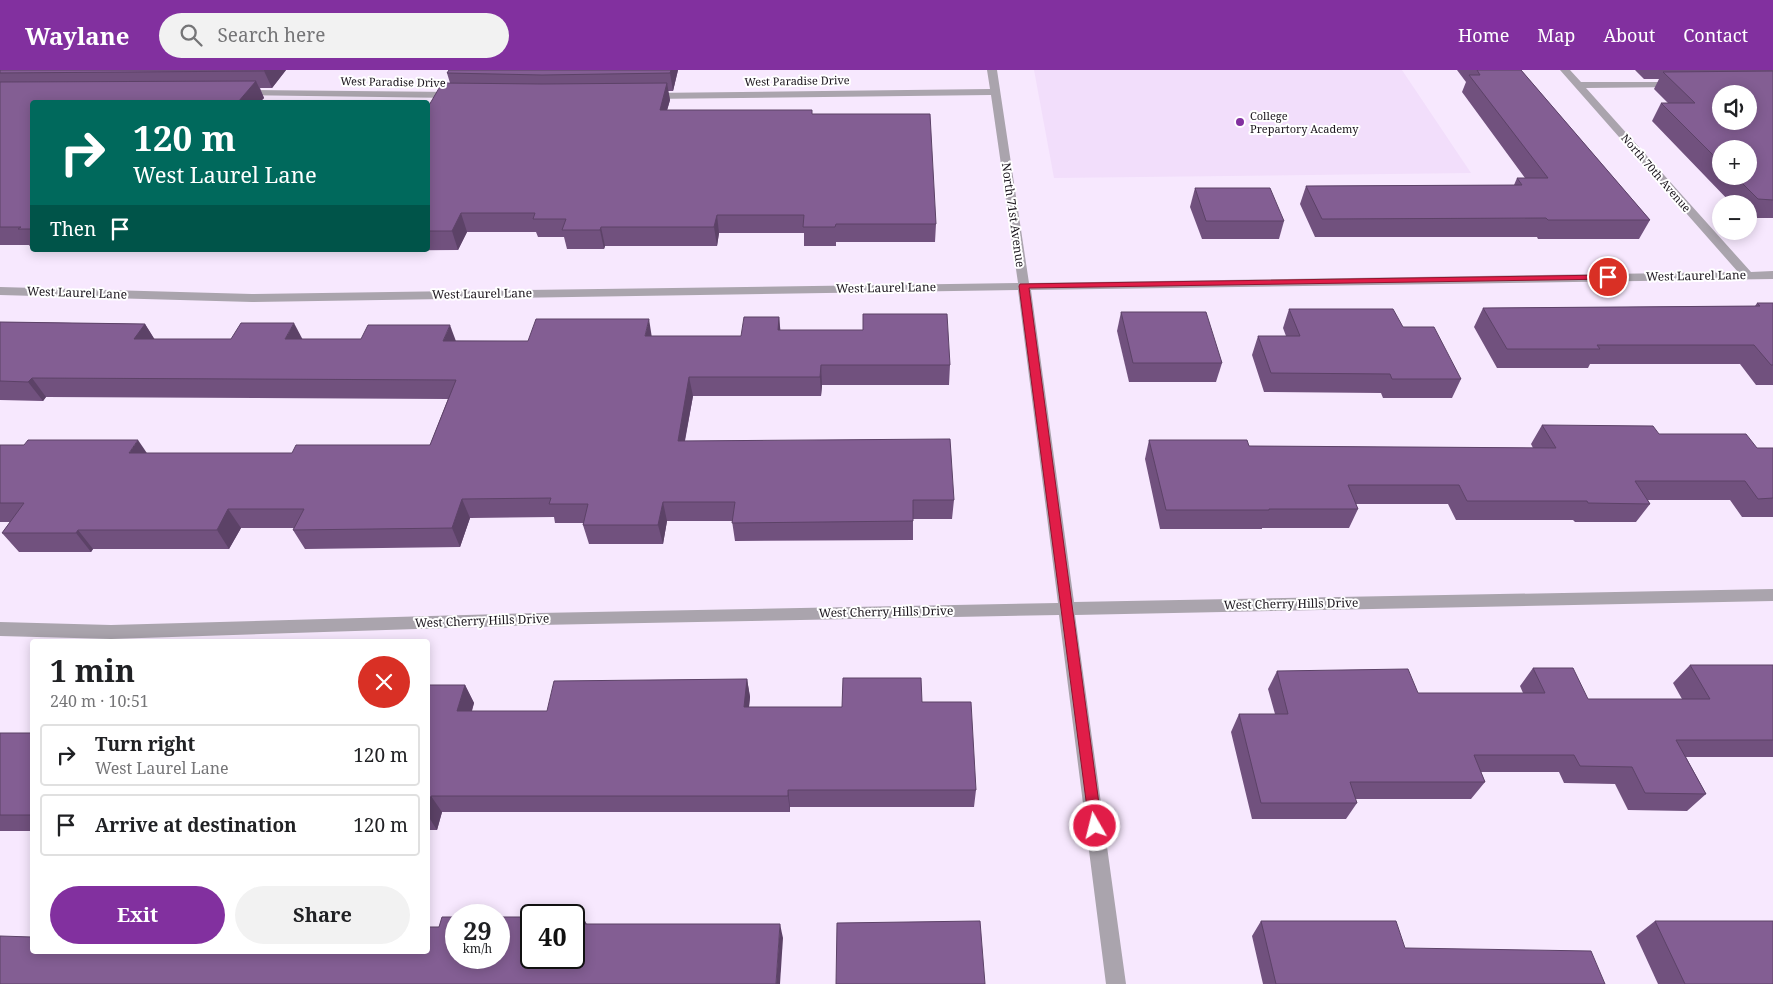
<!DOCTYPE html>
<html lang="en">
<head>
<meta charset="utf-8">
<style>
	body { margin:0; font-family:"Noto Serif",serif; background:#f2f2f2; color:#202124; height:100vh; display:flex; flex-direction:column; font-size:19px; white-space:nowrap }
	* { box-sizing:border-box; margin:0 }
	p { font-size:16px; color:#757577 }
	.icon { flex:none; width:28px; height:28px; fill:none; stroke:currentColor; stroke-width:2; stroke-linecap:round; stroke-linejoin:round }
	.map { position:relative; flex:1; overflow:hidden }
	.sheet { position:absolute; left:30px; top:569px; width:400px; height:315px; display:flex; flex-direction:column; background:#fff; border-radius:5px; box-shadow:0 2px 12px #0003 }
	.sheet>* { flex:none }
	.top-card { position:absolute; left:30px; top:30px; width:400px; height:152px; border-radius:5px; box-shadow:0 2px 12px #0003; background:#00695c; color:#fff; overflow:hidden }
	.fabs { position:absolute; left:1712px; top:15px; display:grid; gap:10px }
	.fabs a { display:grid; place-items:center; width:45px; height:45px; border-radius:50%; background:#fff; box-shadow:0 2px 12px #0003; font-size:25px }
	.speed { position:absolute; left:445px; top:834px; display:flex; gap:10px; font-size:25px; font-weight:700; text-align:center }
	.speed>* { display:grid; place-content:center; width:65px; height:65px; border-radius:50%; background:#fff; box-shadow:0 2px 12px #0003; line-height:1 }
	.speed small { font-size:12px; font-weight:400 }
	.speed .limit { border:2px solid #111; border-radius:8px; background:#fff; color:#111 }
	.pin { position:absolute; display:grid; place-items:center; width:42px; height:42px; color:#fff; margin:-21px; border:2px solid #fff; border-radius:50%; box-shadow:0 1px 5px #0007 }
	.me { position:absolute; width:55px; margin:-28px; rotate:352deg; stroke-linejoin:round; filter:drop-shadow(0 0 4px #0008) }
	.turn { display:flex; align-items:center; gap:18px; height:105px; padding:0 20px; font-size:22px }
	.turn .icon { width:65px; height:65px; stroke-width:2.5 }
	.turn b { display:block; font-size:35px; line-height:42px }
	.then { display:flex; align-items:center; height:48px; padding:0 20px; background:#0003; gap:10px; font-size:19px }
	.round { display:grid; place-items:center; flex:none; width:52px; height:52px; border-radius:26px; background:#f2f2f2 }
	.headline { display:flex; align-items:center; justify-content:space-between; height:85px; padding:0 20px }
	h1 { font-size:30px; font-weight:700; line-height:38px }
	.cta { display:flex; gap:10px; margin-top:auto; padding:10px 20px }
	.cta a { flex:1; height:58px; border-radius:30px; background:#82309f; color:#fff; font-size:20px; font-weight:700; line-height:58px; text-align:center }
	.cta a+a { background:#f2f2f2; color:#202124 }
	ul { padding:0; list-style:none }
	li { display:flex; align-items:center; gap:15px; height:62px; margin:0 10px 8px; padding:0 10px; border:2px solid #e0e0e0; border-radius:5px }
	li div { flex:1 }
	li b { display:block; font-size:19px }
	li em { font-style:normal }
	header { display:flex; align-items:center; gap:30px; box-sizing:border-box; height:70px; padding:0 25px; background:#82309f; color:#fff }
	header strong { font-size:24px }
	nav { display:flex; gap:28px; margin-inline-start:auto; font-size:18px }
	.search { width:350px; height:45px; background:#f2f2f2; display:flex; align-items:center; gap:12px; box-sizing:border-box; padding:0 18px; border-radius:28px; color:#757577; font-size:19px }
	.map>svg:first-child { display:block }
	.built { fill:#f2defb }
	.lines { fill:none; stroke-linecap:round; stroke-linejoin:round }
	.minor { fill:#aaa4ad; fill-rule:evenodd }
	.wall { fill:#71517e; fill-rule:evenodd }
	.shaded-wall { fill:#5c4267 }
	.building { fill:#835e93; stroke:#5c4267; fill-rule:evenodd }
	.route { fill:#e11d48; stroke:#92132f }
	.poi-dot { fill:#82309f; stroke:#fff; stroke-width:2 }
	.labels { text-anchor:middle; stroke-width:4; stroke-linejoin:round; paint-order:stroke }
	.far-street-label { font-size:11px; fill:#1a141c; stroke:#fff }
	.far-poi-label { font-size:11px; fill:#1a141c; stroke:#fff; text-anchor:start }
	.street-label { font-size:12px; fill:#1a141c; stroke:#fff }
</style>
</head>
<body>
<header>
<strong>Waylane</strong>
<div class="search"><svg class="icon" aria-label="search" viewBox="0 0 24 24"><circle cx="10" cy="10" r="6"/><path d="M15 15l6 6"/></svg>Search here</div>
<nav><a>Home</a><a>Map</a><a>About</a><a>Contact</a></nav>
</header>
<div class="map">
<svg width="1773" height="914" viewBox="0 0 1773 914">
	<rect width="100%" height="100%" fill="#f7e8fe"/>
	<path class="built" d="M1034,0h368l69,103 -417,5z"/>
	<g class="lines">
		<g class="minor">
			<path d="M987,0h10l32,213 709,-11 -178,-202h10l11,12h99l2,2 -5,3 -91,1 165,184 22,-1v8l-742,11 43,312 699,-13v12l-698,14 51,369h-20l-47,-369 -521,10 -427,14 -111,-3v-14l111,3 427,-12 520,-10 -40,-313 -766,12 -252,-7v-8l252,7 766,-11 -27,-188 -342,4 -5,-3 5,-3 341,-4z"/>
			<path d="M241,20l212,2 5,3 -5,3 -215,-3v-4z"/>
		</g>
	</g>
	<g class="wall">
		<path d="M0,0h286l-14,18h-12l4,10 -4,4h-228v146h-1l-2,-3h-29z"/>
		<path d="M449,0h229l-5,21h-5l2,9 -3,10 145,4 124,110 -1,18h-99v4h-32v-13h-85l-2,13h-112l-1,3h-37l-3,-12h-26l-2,-5h-69l-9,18 -142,1v-1h112v-143l22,-24 -3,-10z"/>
		<path d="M1457,0h64l129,150 -11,19h-101l-1,-2h-222l-15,-33 6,-18 208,-1 3,-7h8l-63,-86 4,-10z"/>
		<path d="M1635,0h138v148h-24v-14h-17l-80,-83 9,-18h7l-14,-14 5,-10h-15zM1721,79l28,27h-28z"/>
		<path d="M1195,118l89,33 -5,18h-77l-12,-32z"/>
		<path d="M1757,233h16v82h-17l-16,-21h-150l-2,4h-91l-23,-41 9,-19 272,-2z"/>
		<path d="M1289,239l114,18 58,52 -9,19h-69l-2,-5 -117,-1 -12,-37 6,-19h28l-3,-8z"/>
		<path d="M1121,242l101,51 -6,19h-87l-12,-51z"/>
		<path d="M779,247l1,13 170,35 -1,20h-127l-1,11h-128l-8,45 269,59 -2,19h-39v21l-178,1 -3,-20h-65l-4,23h-74l-6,-19v-2h-28l-1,-6 -84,1 -10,29 -155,2 -12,-19 1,-2h-53l-12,21h-136l-2,3h-72l-17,-19 8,-11h-10v-77l147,8h145l138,-8 18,-46 -402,-2 -3,4 -43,-1v-78l145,2 9,15 374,2 124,-5h89z"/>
		<path d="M1542,355l117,9 98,14h16v69h-31l-12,-17h-82l2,4 -14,18h-61l-2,-2h-117l-8,-16h-92l2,5 -9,19h-87v1h-102l-15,-70 4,-19 100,6 284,2 -2,-4z"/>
		<path d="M1690,595h83v92h-87l20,37 -19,17 -59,-1 -13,-26 -51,-1 -5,-11h-78l4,10 -14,17h-116l2,4 -11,16h-94l-21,-87 8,-18h36l-7,-25 9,-18 141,22h105l-3,-7 13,-18 55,31h94l-9,-16z"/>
		<path d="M747,609l3,18 -1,10h93l80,-5 54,88 -2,17h-184v5h-348l-5,18h-9v-145h37l9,18 -2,8h75z"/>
		<rect x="0" y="663" width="32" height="98"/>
		<path d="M1261,851l144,27 200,36h-342l-11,-48z"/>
		<path d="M1655,851l118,63h-115l-22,-48z"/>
	</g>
	<g class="shaded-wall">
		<path d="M265,0h21l-14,18 -8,-17z"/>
		<path d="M671,0h7l-5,21 -3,-18z"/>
		<path d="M256,11l8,17 -4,4h-22z"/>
		<path d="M667,13l3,17 -8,28 -2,-18z"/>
		<path d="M461,143l6,19 -9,18 -6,-19z"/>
		<path d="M717,145l2,18 -2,13 -3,-19z"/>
		<path d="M601,157l4,19 -1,3 -4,-19z"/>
		<path d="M779,247l2,19 -3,-6z"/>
		<path d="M649,249l3,19 -7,-2z"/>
		<path d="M294,253l10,19 -19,-3z"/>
		<path d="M145,254l12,19 -23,-4z"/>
		<path d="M450,255l7,19 -14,-3z"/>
		<path d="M821,295l1,20 -1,11 -1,-19z"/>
		<path d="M689,307l4,19 -12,64 -3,-19z"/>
		<path d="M32,308l14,19 -3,4 -15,-19z"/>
		<path d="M138,370l13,19 -22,-6z"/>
		<path d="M462,429l8,19 -10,29 -8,-19z"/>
		<path d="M663,432l4,19 -4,23 -5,-19z"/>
		<path d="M228,439l13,19 -12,21 -12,-19z"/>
		<path d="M78,460l15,19 -2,3 -15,-19z"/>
		<path d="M747,609l3,18 -3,27 -3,-17z"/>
		<path d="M465,615l9,18 -8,26 -9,-18z"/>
		<path d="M788,720l2,17v5l-2,-16z"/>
		<path d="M431,726l11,16 -5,18 -9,-14v-9z"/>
		<path d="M583,847l8,15 -9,-8z"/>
		<path d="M780,854l3,14 -3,46h-4z"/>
	</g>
	<g class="building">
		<path d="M0,0h265l-1,1 -264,2z"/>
		<path d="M449,0h222l-1,3 -128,2 -95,-2z"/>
		<path d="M1477,0h44l129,150h-102l-2,-2 -224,1 -16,-33 216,-1 -5,-7h31l-79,-103h11z"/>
		<path d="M1773,1v129l-15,-1 -23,-23h14v-27h-28v14l-60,-60h34l-32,-31zM1721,24h28v27h-28z"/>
		<path d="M256,11l-18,21h-206v127h-14l3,-2h-21v-145z"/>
		<path d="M442,13l100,1 125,-1 -7,27h152v4h118l6,110h-100l-1,3h-32l1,-12h-87l-3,12h-113l-1,3h-38l4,-11h-33l2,-6h-74l-9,18h-24v-124z"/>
		<path d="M1195,118h75l14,33h-78z"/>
		<path d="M1757,233h16v62h-2l-17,-20h-157l3,4h-93l-24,-41 277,-2z"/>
		<path d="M1289,239h104l10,18h31l27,52h-69l-2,-5 -119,-1 -13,-37h42z"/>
		<path d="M1121,242h85l16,51h-89z"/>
		<path d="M863,244h84l3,51h-129l-1,12h-131l-11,64 272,-2 4,61h-41v21l-181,2 3,-21h-72l-5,23h-75l5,-21h-39l2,-6 -89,1 -10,29 -159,2 11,-21h-76l-11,21h-139l-2,3h-74l22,-30h-24v-58h24l4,-5h110l-9,13h163l4,-8h134l26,-65 -424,-2 -4,4 -28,-1v-59l145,2 -11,15h97l10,-16h53l-9,16h76l7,-14h82l-7,16h85l8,-22h113l-4,17h96l3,-19h35l-1,13h85z"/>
		<path d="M1542,355l111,1 6,8h87l11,14h16v50l-15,1 -13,-18h-110l15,23 -62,-1 -1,-2h-120l-8,-16h-111l10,24h-89v1h-103l-17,-70h98l2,6 307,2z"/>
		<path d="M1690,595h83v75h-97l30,54 -61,-1 -13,-26 -52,-1 -6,-11h-100l11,27h-135l7,21h-96l-22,-89h49l-11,-43 131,-2 10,24h127l-12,-25h40l15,31h122z"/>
		<path d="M843,608h78l1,24h49l5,88h-188v6h-357l-3,11v-122h37l-8,26h90l7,-30 193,-2 -3,28h98z"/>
		<rect x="0" y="663" width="32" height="82"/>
		<path d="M442,847h14v41h43v-41h32v41h43v-41h9l-1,7h198l-4,60h-776v-48l32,1v14h396v-24h11z"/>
		<path d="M980,851l5,63h-149l1,-61z"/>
		<path d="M1261,851h135l9,27 186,3 14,33h-329z"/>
		<path d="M1655,851h118v63h-88z"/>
	</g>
	<path class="route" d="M1608,205l4,2 -1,2 -582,9 73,538 -2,5 -5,1 -5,-1 -71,-545 1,-2z"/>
	<circle class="poi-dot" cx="1240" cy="52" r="5"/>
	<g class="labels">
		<g class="far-street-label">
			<text transform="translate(797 11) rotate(-1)" y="4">West Paradise Drive</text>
			<text transform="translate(393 12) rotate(1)" y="4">West Paradise Drive</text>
			<text transform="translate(1656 103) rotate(49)" y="4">North 70th Avenue</text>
		</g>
		<g class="far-poi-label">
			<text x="1250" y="50">College<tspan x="1250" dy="13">Prepartory Academy</tspan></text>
		</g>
		<g class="street-label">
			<text transform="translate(1013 145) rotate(82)" y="4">North 71st Avenue</text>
			<text transform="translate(1696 206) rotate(-1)" y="4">West Laurel Lane</text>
			<text transform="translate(886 218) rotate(-1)" y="4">West Laurel Lane</text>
			<text transform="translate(77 223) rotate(2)" y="4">West Laurel Lane</text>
			<text transform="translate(482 224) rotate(-1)" y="4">West Laurel Lane</text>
			<text transform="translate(1291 534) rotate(-1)" y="4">West Cherry Hills Drive</text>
			<text transform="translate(886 542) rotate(-1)" y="4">West Cherry Hills Drive</text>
			<text transform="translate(482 551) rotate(-2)" y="4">West Cherry Hills Drive</text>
		</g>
	</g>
</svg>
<div class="fabs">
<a><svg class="icon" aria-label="sound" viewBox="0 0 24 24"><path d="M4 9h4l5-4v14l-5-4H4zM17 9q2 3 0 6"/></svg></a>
<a>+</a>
<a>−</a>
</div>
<div class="speed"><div>29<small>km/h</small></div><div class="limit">40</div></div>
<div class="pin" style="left:1608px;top:207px;background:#d93025"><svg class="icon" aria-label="arrive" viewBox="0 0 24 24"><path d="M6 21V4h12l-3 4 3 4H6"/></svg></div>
<svg class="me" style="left:1095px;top:756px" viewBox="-20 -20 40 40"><circle r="17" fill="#e11d48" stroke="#fff" stroke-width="3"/><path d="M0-11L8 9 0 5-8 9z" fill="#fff"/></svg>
<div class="top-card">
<div class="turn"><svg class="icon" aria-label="right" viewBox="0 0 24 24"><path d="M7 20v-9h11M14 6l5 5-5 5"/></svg><div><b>120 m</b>West Laurel Lane</div></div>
<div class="then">Then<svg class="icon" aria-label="arrive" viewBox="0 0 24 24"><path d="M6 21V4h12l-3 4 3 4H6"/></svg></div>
</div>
<section class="sheet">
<div class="headline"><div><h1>1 min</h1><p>240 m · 10:51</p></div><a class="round" style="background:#d93025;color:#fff"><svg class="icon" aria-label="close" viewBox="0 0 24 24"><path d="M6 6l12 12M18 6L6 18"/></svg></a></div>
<ul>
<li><svg class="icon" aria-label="right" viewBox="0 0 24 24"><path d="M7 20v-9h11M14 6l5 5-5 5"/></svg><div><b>Turn right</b><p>West Laurel Lane</p></div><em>120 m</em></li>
<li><svg class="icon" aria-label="arrive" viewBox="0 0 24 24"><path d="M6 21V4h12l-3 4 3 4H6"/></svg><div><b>Arrive at destination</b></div><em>120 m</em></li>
</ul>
<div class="cta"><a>Exit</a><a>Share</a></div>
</section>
</div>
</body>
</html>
